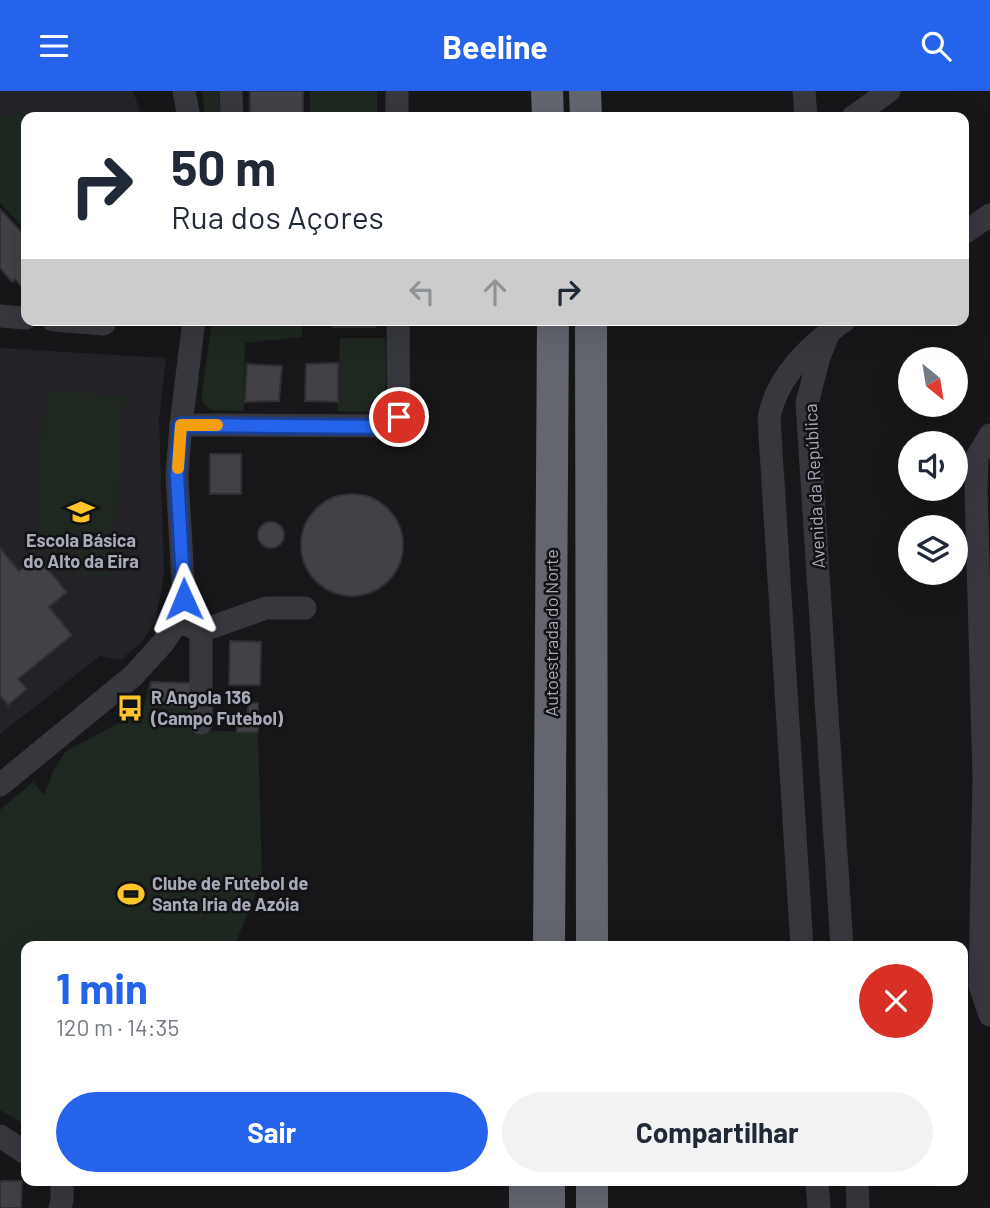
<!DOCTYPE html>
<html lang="pt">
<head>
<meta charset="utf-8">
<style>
	body { margin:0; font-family:Barlow,sans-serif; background:#f2f2f3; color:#1f2937; height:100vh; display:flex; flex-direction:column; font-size:26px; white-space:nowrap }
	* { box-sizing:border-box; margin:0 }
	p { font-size:23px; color:#747a83 }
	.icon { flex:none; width:38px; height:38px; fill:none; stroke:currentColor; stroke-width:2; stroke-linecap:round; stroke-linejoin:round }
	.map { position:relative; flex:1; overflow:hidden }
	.drawer { position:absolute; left:21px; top:850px; width:947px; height:245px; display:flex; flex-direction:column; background:#fff; border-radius:14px; box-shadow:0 7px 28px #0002 }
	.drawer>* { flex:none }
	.banner { position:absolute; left:21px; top:21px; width:948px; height:214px; border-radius:14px; box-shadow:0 7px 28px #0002; background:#fff; color:#1f2937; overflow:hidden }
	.needle { width:46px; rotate:150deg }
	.tools { position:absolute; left:898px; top:256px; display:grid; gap:14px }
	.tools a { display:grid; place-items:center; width:70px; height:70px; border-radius:50%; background:#fff; box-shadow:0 7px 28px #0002; font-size:35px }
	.pin { position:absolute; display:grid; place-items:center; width:60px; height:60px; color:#fff; margin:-30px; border:4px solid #fff; border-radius:50%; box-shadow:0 2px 7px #0007 }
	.me { position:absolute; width:77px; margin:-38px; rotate:359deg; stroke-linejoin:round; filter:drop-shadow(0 0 5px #0008) }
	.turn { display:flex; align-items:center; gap:24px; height:147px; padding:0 35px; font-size:32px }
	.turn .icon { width:91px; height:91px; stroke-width:2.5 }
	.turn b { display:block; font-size:49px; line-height:60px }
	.lanes { display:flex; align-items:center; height:66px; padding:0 35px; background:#0003; justify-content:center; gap:35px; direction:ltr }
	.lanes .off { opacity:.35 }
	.round { display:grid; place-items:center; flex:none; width:74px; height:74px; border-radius:37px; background:#f2f2f3 }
	.summary { display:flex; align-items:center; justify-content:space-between; height:119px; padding:0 35px }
	h1 { font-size:42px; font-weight:700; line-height:52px; color:#2563eb }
	.action { display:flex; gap:14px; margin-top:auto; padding:14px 35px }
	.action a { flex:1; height:80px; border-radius:42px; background:#2563eb; color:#fff; font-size:28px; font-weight:700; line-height:80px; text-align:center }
	.action a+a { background:#f2f2f3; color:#1f2937 }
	header { display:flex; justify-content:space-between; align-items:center; height:91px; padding:0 35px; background:#2563eb; color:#fff; font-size:32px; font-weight:700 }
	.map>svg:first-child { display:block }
	.built { fill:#232226 }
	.green { fill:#1e2720 }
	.building { fill:#414146; stroke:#313035; stroke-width:2 }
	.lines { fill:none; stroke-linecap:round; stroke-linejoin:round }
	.minor { stroke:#37383e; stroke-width:23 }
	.highway { stroke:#63656f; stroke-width:32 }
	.route-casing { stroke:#184099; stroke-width:18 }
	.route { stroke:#2563eb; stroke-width:12 }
	.slow { stroke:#f59e0b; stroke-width:12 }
	.labels { text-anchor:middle; stroke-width:5; stroke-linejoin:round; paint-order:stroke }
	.street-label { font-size:18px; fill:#a8acba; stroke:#121114 }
	.poi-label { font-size:18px; font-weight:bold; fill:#a8acba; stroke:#121114; text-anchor:start }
</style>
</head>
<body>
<header><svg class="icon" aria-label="menu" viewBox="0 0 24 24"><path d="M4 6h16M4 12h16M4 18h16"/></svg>Beeline<svg class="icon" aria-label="search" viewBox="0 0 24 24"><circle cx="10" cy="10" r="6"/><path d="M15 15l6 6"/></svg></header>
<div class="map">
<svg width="990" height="1117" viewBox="0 0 990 1117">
	<rect width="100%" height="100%" fill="#171619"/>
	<g class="built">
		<path d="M0,0h133l9,26h-115l-10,-5 -3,7 -14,-7z"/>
		<path d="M0,257l166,10 -7,61 5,153 -8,48 -13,20 -22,20 -21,-4 -100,78z"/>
	</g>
	<g class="green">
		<path d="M202,0h17l1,26h-15z"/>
		<rect x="310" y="0" width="67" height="26"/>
		<path d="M0,21l14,6 2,-6 11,5 -1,106 -3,4 -23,-24z"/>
		<path d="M212,229h90v17l-57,6 -1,68 -34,-1 -9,-10z"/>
		<path d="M340,247h45c0,18 8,69 -14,73 -11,2 -24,0 -34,0z"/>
		<path d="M46,299l79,7 -12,142 -78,-4z"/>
		<path d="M75,456l40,1 -2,28 -38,-1z"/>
		<path d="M149,592l46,1 -2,46 65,2 4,146 -28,69h-208v178l-26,-15v-300l33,-28 11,13 10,-26 12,-18 77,-41z"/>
	</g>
	<g class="building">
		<rect x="250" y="0" width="53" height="26"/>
		<path d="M0,118l23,25 3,-4 -1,60 -10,-11 -3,3 -12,-14z"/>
		<rect x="333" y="229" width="42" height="7"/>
		<path d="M338,272v39l-33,-1 1,-37z"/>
		<path d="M247,273l35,2 -3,35 -34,1z"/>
		<rect x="210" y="363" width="31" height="40"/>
		<circle cx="352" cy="454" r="51"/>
		<circle cx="271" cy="444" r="13"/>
		<path d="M0,457l19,23 18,-15 30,36 -18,15 23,28 -54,44 9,10 -19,16 -8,-10z"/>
		<path d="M230,550l31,1 -1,43h-31z"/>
		<path d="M151,591l41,1 -1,24 -41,-1z"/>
		<path d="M248,612h10v29h-21v-11h11z"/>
		<path d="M0,1090h22l-1,27h-21z"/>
	</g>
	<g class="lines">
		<g class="minor">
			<path d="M184,0l5,26"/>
			<path d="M231,0l1,26"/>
			<path d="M804,0l2,26"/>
			<path d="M397,26v-26"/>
			<path d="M853,26l36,-26"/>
			<path d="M964,142l26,-18"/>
			<path d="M0,225l26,2"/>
			<path d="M53,229l51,4 1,-4"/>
			<path d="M828,244l-9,22 -12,46 35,544"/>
			<path d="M181,334l212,1 6,-9 -1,-97"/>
			<path d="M990,344l-13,22 -1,33 8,287 -4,208 10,30"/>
			<path d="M178,530l23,10 65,-23h39"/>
			<path d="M201,540v92"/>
			<path d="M0,694l133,-109 30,-33 15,-22 6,-22 -7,-124 4,-50 13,-105"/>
			<path d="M802,856l-33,-529c8,-43 42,-73 76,-98"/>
			<path d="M0,1045l26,17"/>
			<path d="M817,1090l2,27"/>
			<path d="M857,1090l1,27"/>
			<path d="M60,1117l2,-8v-19"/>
		</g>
		<g class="highway">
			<path d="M547,0l1,26"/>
			<path d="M585,0l1,26"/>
			<path d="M591,229l1,627"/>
			<path d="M549,856l4,-627"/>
			<path d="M549,1090v27"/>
			<path d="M525,1117v-27"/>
			<path d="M592,1117v-27"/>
		</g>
	</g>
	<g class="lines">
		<g class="route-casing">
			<path id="route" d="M184,508l-7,-124 4,-50 208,2 7,-4 3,-6"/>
		</g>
		<use href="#route" class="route"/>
		<path class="slow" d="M178,377l3,-43h36"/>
	</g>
	<defs>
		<g id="school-bare" transform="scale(2.1)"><path d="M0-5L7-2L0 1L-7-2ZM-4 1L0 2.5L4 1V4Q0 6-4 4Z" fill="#fdc52a" stroke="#121114" stroke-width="2.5" paint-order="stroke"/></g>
		<g id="bus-bare" transform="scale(2.1)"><path d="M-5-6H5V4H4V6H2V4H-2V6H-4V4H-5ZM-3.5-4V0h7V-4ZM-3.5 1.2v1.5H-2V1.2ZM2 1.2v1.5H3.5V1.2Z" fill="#fdc52a" stroke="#121114" stroke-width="2.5" paint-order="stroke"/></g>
		<g id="stadium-bare" transform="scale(2.1)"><path d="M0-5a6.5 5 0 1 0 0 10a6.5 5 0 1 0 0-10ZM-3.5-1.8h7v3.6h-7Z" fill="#fdc52a" stroke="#121114" stroke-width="2.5" paint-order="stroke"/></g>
	</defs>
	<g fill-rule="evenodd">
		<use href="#school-bare" x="81" y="421"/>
		<use href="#bus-bare" x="130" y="617"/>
		<use href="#stadium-bare" x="131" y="803"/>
	</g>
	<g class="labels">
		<g class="street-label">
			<text transform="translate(815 395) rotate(-93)" y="6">Avenida da República</text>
			<text transform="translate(552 542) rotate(-90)" y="6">Autoestrada do Norte</text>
		</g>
		<g class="poi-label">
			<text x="81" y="456" text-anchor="middle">Escola Básica<tspan x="81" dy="21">do Alto da Eira</tspan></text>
			<text x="151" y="613">R Angola 136<tspan x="151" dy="21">(Campo Futebol)</tspan></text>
			<text x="152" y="799">Clube de Futebol de<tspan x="152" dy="21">Santa Iria de Azóia</tspan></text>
		</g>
	</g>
</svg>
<div class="tools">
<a><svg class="needle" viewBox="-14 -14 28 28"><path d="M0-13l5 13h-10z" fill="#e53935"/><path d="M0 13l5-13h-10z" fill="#747a83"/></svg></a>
<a><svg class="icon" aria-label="sound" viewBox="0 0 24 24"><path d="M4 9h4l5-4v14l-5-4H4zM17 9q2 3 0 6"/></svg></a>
<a><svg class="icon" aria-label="layers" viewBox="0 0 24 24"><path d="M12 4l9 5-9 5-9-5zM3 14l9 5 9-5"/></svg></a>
</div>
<div class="pin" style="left:399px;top:326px;background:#d93025"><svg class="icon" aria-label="arrive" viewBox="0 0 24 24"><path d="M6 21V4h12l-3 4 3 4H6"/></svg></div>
<svg class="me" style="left:184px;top:508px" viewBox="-20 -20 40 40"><path d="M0-17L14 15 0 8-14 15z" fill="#2563eb" stroke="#fff" stroke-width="4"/></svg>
<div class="banner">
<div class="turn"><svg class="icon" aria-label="right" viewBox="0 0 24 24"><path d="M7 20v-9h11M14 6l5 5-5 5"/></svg><div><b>50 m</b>Rua dos Açores</div></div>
<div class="lanes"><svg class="icon off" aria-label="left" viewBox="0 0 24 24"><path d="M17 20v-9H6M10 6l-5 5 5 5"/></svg><svg class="icon off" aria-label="ahead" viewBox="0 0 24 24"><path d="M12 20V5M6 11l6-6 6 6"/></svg><svg class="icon" aria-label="right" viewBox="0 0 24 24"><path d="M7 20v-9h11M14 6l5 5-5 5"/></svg></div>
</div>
<section class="drawer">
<div class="summary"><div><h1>1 min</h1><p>120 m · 14:35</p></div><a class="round" style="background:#d93025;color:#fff"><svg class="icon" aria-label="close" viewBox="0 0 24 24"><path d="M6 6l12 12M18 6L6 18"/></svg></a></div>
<div class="action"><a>Sair</a><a>Compartilhar</a></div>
</section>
</div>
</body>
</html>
